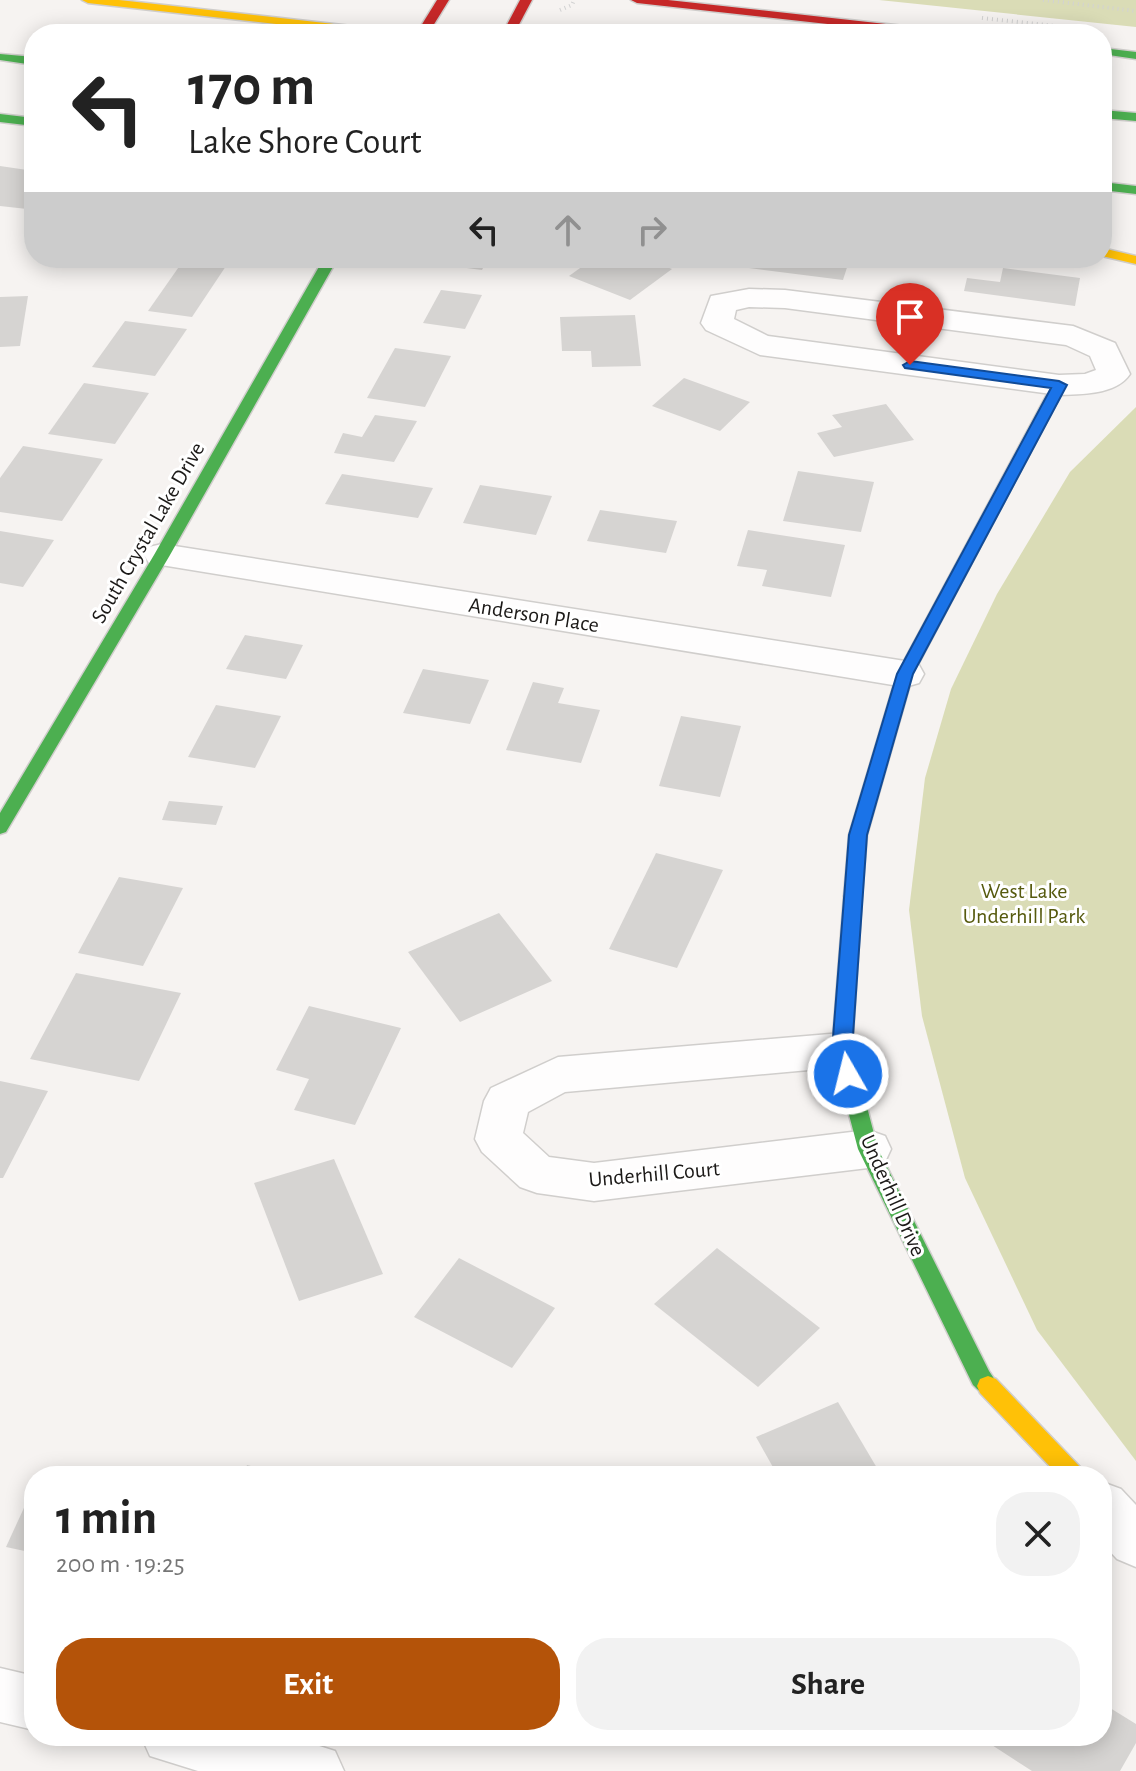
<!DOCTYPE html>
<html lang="en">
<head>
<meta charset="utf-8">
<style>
	body { margin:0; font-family:"Alegreya Sans",sans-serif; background:#f2f2f2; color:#222; height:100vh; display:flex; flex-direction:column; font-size:30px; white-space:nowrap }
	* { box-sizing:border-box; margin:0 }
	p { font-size:26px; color:#767676 }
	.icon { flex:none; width:44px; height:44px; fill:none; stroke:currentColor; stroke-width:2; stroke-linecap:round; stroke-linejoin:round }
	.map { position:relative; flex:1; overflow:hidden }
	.side { position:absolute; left:24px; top:1466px; width:1088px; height:280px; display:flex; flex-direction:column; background:#fff; border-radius:32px; box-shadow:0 4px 20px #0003 }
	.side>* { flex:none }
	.guide { position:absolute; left:24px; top:24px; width:1088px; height:244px; border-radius:32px; box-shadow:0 4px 20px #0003; background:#fff; color:#222; overflow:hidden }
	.pin { position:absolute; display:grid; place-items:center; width:68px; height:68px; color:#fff; margin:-82px -34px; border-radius:50% 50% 50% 0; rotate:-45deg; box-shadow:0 0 8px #0007 }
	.pin .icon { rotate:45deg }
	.me { position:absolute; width:88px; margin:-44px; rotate:352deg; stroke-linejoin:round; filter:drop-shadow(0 0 6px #0008) }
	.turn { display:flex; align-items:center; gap:28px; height:168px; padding:0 32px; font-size:36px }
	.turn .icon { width:104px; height:104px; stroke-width:2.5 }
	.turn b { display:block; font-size:56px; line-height:68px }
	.lanes { display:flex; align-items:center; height:76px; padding:0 32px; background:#0003; justify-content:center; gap:40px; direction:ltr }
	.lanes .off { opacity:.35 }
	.round { display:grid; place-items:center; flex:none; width:84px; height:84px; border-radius:32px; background:#f2f2f2 }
	.overview { display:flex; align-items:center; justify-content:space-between; height:136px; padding:0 32px }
	h1 { font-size:48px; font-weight:700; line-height:60px }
	.button { display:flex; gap:16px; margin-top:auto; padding:16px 32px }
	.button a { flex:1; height:92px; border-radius:32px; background:#b45309; color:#fff; font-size:32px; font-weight:700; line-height:92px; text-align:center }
	.button a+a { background:#f2f2f2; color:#222 }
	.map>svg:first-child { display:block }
	.green { fill:#dadcb6 }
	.building { fill:#d6d4d2 }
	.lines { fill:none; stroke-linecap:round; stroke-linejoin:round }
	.street-casing { stroke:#d0cecc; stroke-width:3 }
	.fast-casing { stroke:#d0cecc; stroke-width:3 }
	.slow-casing { stroke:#d0cecc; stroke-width:3 }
	.jam-casing { stroke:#d0cecc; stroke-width:3 }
	.path { stroke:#d2d2d2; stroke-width:4; stroke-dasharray:1 4; stroke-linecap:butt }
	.street { fill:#fefdfd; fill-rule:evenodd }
	.fast { fill:#4caf50; fill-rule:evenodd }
	.slow { fill:#ffc107; fill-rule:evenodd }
	.jam { fill:#c62828; fill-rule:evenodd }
	.route { fill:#1a73e8; stroke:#114b97; stroke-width:2 }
	.labels { text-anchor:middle; stroke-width:6; stroke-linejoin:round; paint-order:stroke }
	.street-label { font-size:22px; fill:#1b1917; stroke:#fff }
	.park-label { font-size:22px; fill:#565a0e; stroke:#fff }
</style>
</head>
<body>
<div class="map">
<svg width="1136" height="1771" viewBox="0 0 1136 1771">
	<rect width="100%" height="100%" fill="#f6f3f1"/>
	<g class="green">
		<path d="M879,0h257v27z"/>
		<path d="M1136,407v1054l-99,-131 -72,-152 -43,-162 -13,-106 16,-132 26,-89 46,-95 73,-122z"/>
	</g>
	<g class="building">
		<path d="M0,166l34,5v29l-7,9 -27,-3z"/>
		<path d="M431,258h57l-6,12 -54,-7z"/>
		<path d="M594,258h50l28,11 -42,31 -61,-24z"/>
		<path d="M753,258h97l-7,22 -94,-12z"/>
		<path d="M183,261l43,5 -34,51 -44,-6z"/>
		<path d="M1003,268l77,10 -5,28 -111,-15 3,-13 33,4z"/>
		<path d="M441,290l41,5 -17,34 -42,-6z"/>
		<path d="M28,296l-8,50 -20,1v-50z"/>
		<path d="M635,315l6,51 -49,1 -1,-16h-29l-2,-34z"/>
		<path d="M125,321l62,8 -32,47 -63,-9z"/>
		<path d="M395,348l56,8 -26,51 -58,-9z"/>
		<path d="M684,378l66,24 -30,29 -68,-25z"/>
		<path d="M84,383l65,10 -34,51 -67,-10z"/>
		<path d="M886,404l28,36 -80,17 -17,-24 25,-6 -10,-12z"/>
		<path d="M375,415l42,6 -23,41 -60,-9 9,-20 19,4z"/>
		<path d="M23,446l80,13 -41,62 -62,-9v-34z"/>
		<path d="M798,471l76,11 -13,50 -78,-11z"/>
		<path d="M342,474l91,14 -15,30 -93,-14z"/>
		<path d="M480,485l72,11 -16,39 -73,-12z"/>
		<path d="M600,510l77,11 -11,32 -79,-12z"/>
		<path d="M748,530l97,15 -14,52 -69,-11 5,-16 -30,-4z"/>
		<path d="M0,531l54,9 -31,47 -23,-4z"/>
		<path d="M245,635l58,10 -17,34 -60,-10z"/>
		<path d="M423,669l66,11 -19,44 -67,-11z"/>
		<path d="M533,682l31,6 -6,15 42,7 -19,53 -75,-13z"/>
		<path d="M216,705l65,11 -26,52 -67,-11z"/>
		<path d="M681,716l60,10 -21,71 -61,-11z"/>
		<path d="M169,801l54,5 -7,19 -54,-5z"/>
		<path d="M656,853l67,17 -46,98 -68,-19z"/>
		<path d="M119,877l64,11 -40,78 -65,-13z"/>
		<path d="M499,913l53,68 -92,41 -52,-70z"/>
		<path d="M76,973l105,20 -42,88 -109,-22z"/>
		<path d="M309,1006l92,22 -46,97 -61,-15 15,-31 -33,-9z"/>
		<path d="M0,1081l48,10 -45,87h-3z"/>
		<path d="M334,1159l49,115 -84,27 -45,-118z"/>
		<path d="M717,1248l103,80 -62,59 -104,-83z"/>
		<path d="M459,1258l96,50 -43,60 -98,-51z"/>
		<path d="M838,1402l39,66 -14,8h-85l-22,-39z"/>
		<path d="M247,1465l41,10v1h-45z"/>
		<path d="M34,1486v67l-28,-6z"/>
		<path d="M1102,1703l34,21v19l-16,28h-88l-54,-35h124z"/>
	</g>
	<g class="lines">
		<g class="street-casing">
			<g id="street">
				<path d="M749,289l36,1 288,36 42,17 15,31c-14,21 -48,20 -71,21l-299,-40 -54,-25 -5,-7 10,-27zM749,307l36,1 281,37 24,11 6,14 -11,4 -26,1 -291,-39 -34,-17 2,-9z"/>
				<path d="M162,544l743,117 14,4 5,9 -5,9 -14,4 -756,-124 -5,-8 5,-8z"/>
				<path d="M842,1033l16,5 6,12 -6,12 -16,5 -277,25 -37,20 -5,21 26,24 45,6 274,-33 17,6 6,13 -6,13 -17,6 -274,33 -57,-8 -17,-6 -38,-35 -7,-13 9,-38 7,-13 67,-31z"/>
				<path d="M1102,1482l19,7 15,16v62l-19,-8 -15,-16z"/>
				<path d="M0,1668l34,8v54l-34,-8z"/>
				<path d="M141,1736h147l47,15 9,20h-146l-48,-15z"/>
			</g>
		</g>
		<g class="fast-casing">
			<g id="fast">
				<path d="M1102,48l34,4v7l-34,-5z"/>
				<path d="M0,54l34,3v8l-34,-5z"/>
				<path d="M1102,110l34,3v8l-34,-3z"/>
				<path d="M0,114l34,4v8l-34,-4z"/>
				<path d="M1102,182l34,4v8l-34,-4z"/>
				<path d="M324,258h14l-168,297 -164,277 -6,2v-21l154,-258z"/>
				<path d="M853,889l9,7 -10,154 26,99 111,222 10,15 -3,7c-11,4 -15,0 -23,-8l-115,-236 -26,-99 12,-154z"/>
			</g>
		</g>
		<g class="slow-casing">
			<g id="slow">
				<path d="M82,0h37l277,31 6,3h-37l-277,-31z"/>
				<path d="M1102,248l34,8v8l-34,-8z"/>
				<path d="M1059,381l7,4 -153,289 -46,161 -5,61 -9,7 -6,-2 -3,-5 5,-61 48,-161 155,-289z"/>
				<path d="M988,1376l8,3 86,90 3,7h-26l-79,-83 -3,-7 3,-7z"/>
			</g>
		</g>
		<g class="jam-casing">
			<g id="jam">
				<path d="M437,0h12l-21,34h-12z"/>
				<path d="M520,0h12l-18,34h-12z"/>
				<path d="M631,0h37l281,31 6,3h-37l-281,-31z"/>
			</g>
		</g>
		<g class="path">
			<path d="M1043,0l93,11"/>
			<path d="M560,10l12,-5 2,-5"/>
			<path d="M982,18l101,11"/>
			<path d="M1039,258l29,4"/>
		</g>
		<use href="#street" class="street"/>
		<use href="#fast" class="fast"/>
		<use href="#slow" class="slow"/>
		<use href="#jam" class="jam"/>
	</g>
	<path class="route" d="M910,361l149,20 8,4 -154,289 -46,161 -15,215 6,24 -3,6h-14l-9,-30 17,-215 48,-161 154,-286 -146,-20 -2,-3z"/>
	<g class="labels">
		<g class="street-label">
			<text transform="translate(147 532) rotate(-60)" y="8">South Crystal Lake Drive</text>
			<text transform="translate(534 614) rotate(9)" y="8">Anderson Place</text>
			<text transform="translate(654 1173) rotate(-5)" y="8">Underhill Court</text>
			<text transform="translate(894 1195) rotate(66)" y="8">Underhill Drive</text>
		</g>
		<g class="park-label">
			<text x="1024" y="898">West Lake<tspan x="1024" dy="25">Underhill Park</tspan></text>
		</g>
	</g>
</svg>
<div class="pin" style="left:910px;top:365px;background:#d93025"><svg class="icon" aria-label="arrive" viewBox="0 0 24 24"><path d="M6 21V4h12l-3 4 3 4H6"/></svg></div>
<svg class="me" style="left:848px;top:1074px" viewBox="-20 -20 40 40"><circle r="17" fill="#1a73e8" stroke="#fff" stroke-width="3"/><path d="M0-11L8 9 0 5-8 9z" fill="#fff"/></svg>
<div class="guide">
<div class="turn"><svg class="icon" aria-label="left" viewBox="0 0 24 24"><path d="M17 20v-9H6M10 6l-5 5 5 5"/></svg><div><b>170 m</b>Lake Shore Court</div></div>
<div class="lanes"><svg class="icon" aria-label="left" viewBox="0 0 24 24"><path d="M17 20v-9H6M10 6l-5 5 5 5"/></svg><svg class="icon off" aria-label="ahead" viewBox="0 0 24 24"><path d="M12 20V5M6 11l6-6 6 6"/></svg><svg class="icon off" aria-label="right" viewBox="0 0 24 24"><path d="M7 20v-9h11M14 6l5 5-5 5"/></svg></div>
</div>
<section class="side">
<div class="overview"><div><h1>1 min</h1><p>200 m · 19:25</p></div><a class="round"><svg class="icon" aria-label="close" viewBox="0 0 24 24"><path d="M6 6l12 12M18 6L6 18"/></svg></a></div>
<div class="button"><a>Exit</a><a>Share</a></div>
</section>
</div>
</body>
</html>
